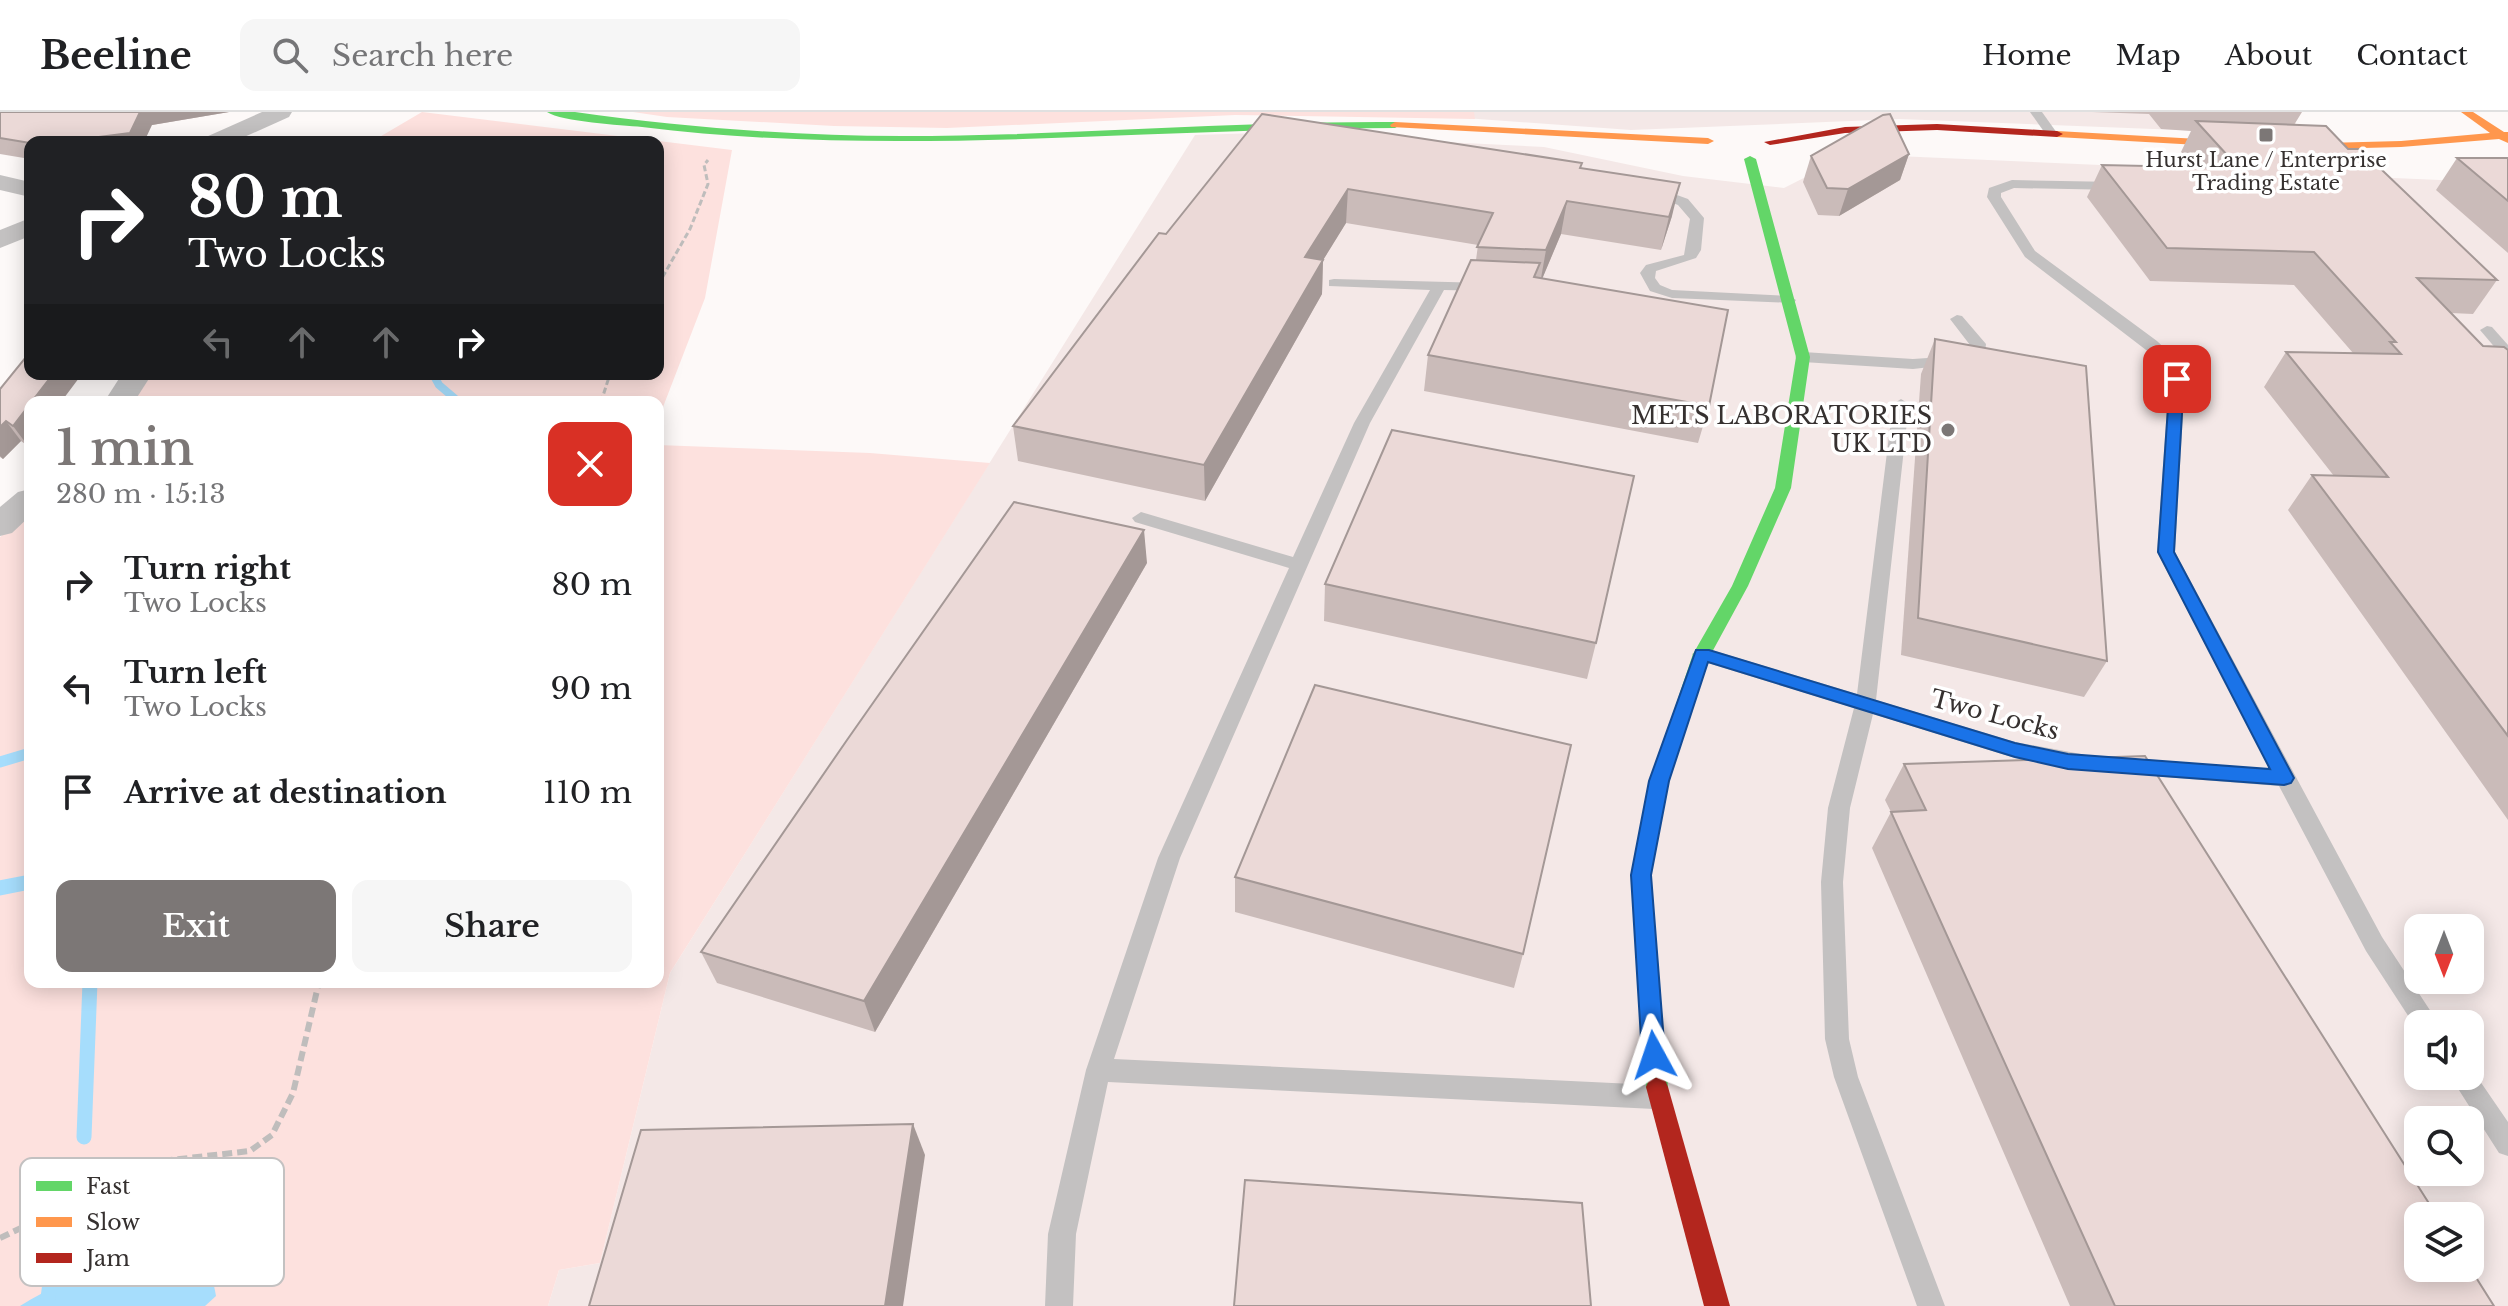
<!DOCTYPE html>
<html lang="en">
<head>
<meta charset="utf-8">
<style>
	body { margin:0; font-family:"Libre Baskerville",serif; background:#f6f6f6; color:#202124; height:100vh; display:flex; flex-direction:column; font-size:30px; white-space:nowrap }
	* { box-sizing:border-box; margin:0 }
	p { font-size:26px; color:#757577 }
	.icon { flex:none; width:44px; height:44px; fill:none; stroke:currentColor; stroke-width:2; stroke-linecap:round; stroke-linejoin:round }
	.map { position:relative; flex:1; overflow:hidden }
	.details { position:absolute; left:24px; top:284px; width:640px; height:592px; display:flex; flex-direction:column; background:#fff; border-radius:16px; box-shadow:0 4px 20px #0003 }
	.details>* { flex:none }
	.guide { position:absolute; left:24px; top:24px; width:640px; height:244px; border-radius:16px; box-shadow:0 4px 20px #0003; background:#202124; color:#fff; overflow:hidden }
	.needle { width:52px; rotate:180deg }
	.buttons { position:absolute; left:2404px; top:802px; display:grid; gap:16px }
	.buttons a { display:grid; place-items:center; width:80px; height:80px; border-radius:16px; background:#fff; box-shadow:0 4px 20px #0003; font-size:40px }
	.pin { position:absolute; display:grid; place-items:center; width:68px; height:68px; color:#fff; margin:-34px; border-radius:16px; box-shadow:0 4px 12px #0006 }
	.me { position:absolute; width:88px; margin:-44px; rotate:355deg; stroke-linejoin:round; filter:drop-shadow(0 0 6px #0008) }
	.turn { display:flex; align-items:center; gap:28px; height:168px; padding:0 32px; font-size:36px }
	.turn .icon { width:104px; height:104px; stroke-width:2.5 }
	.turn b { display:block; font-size:56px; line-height:68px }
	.lanes { display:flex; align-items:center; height:76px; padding:0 32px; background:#0003; justify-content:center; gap:40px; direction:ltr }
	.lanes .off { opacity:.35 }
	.round { display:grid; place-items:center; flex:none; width:84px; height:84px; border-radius:16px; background:#f6f6f6 }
	.overview { display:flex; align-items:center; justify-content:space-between; height:136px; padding:0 32px }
	h1 { font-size:48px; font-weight:600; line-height:60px; color:#7c7776 }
	.action { display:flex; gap:16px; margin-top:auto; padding:16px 32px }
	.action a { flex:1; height:92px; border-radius:16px; background:#7c7776; color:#fff; font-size:32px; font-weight:600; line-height:92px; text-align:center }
	.action a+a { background:#f6f6f6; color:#202124 }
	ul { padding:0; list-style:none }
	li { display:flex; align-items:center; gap:24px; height:104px; padding:0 32px }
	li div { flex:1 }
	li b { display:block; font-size:30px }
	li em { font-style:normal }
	header { display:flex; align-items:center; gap:48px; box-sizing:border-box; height:112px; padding:0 40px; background:#fff; border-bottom:2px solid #e0e0e0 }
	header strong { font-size:38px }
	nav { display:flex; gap:44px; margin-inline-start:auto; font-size:28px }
	.search { width:560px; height:72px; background:#f6f6f6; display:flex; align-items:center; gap:20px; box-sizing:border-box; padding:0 28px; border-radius:16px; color:#757577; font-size:30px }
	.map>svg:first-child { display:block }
	.built { fill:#f4e8e7; fill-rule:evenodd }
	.green { fill:#fde1de }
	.water { fill:#a6ddfc }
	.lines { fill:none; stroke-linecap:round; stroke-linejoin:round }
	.stream-far2 { stroke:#a6ddfc; stroke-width:8 }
	.stream-far1 { stroke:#a6ddfc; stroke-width:11 }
	.stream { stroke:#a6ddfc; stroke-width:15 }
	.path-far1 { stroke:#bfbdbc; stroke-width:3; stroke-dasharray:6 3; stroke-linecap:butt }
	.path { stroke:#bfbdbc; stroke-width:6; stroke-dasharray:10 5; stroke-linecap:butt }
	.lane { fill:#c3c1c1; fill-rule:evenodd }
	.street { fill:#c3c1c1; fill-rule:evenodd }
	.fast { fill:#63d668; fill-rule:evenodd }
	.slow { fill:#ff974d; fill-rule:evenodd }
	.jam { fill:#b3261e; fill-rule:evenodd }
	.wall { fill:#cabbb9 }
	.shaded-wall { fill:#a49896 }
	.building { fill:#ebd9d7; stroke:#a49896; stroke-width:2 }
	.route { fill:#1a73e8; stroke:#114b97; stroke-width:2 }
	.poi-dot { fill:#7c7776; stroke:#fff; stroke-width:3 }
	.labels { text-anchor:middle; stroke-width:7; stroke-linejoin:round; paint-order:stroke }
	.far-poi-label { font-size:20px; fill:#363130; stroke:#fff }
	.poi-label { font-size:24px; fill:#363130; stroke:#fff; text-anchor:end }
	.street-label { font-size:24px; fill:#363130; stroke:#fff }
	.key { fill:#fff; stroke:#c3c1c1; stroke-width:2 }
	.key-label { font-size:22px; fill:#363130 }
</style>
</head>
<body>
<header>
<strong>Beeline</strong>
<div class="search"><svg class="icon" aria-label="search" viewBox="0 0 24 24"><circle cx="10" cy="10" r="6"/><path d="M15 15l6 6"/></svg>Search here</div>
<nav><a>Home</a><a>Map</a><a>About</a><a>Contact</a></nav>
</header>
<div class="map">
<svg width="2508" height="1194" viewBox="0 0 2508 1194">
	<rect width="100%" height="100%" fill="#fdf9f8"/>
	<g class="built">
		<path d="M1452,0h832l24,23 -409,-16 -268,11 -180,-13z"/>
		<path d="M1259,21l285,14 139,29 101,12 67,-34 657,29v1123h-1960l11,-36 41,-7 70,-290 525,-838zM2418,816h52v52h-52zM2418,912h52v52h-52zM2418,1008h52v52h-52zM2418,1104h52v52h-52z"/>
	</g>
	<g class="green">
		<path d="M422,0l310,38 -27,148 -47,122v-18h-532l20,-28h512v-232h-287z"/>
		<path d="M633,0h841l1,7 -240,-4 -288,13 -113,-2 -167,-9z"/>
		<path d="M658,333l212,8 120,10 -320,510 -70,290 -41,7 -11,36h-548v-769l30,-27v472h628z"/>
	</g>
	<path class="water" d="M181,1145l30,13 5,26 -11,10h-185c53,-33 100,-42 161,-49z"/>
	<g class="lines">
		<path class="stream-far2" d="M433,262l6,11 20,17"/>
		<path class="stream-far1" d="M0,650l30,-9"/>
		<g class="stream">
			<path d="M0,776l30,-6"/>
			<path d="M84,1025l6,-155"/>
			<path d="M47,1194l7,-54"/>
		</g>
		<g class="path-far1">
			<path d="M658,173l32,-56 18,-45 -4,-19 4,-5"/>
			<path d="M601,290l9,-28"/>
		</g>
		<path class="path" d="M0,1126l162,-77 88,-10 22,-16 21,-42 26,-111"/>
		<g class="lane">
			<path d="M2030,0h12l15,21 -2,3h-8z"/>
			<path d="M2012,68l106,2 6,4 -6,4 -104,-2 -13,5v4l34,54 122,90 18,17 10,21 -10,173 207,385 57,87h-21v7l-52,-80 -87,-165 -154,-12 -7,-2 -3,-6 3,-6 7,-2 146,11 -114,-217 12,-173 -6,-16 -138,-106 -38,-60 2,-9z"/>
			<path d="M1652,74l36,13 16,19 -3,32 -5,8 -40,13 -1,7 5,7 12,5 117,6 7,4 -2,3 -122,-5 -22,-7 -10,-18 6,-8 38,-10 6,-36 -12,-14 -31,-12 -2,-3z"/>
			<path d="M1334,167l152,4 7,4 -7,4 -42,-1 -74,133 -190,435 -66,201 540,26 9,4 4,8 -4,8 -9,4 -546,-27 -32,152 -3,72h-28l3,-72 38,-164 72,-212 131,-290 -154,-46 -3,-4 9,-6 152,45 61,-134 76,-133 -101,-4v-6z"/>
			<path d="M1957,203l5,1 24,28 -2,17 -71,8 -110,-7 -8,-5 8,-5 110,7 58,-4 -1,-10 -20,-26z"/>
			<path d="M2487,214l5,1 16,18v14l-5,-2 -23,-27z"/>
			<path d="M1901,287l8,5 -33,296 139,42 66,12 7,2 3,6 -3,6 -7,2 -66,-12 -142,-44 -23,94 -7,74 6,157 9,38 87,229h-28l-83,-229 -9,-38 -4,-157 7,-74 26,-100 -159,-49 -3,-5 10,-7 155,47 36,-290z"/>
			<path d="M2471,956l37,54v34l-9,-3 -49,-77h20z"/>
		</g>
		<g class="street">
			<path d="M262,0h30l-3,5 -56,25h-31l4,-5z"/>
			<path d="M0,63l30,7v15l-30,-7z"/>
			<path d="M30,106v18l-30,12v-18z"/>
			<path d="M122,262h30l-18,28h-30z"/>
			<path d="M30,377v27l-18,17 -12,3v-29l18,-15z"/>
		</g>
		<g class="fast">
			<path d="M547,0h28c108,15 218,24 327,24 165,0 329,-15 493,-14l5,3 -5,3c-252,0 -502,30 -753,-1 -21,-2 -80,-5 -95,-15z"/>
			<path d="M1750,44l6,3 54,198 -19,131 -43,98 -37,68 -43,127 -17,94 17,212 -3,7 -8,3 -8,-3 -3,-7 -15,-212 19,-94 43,-127 39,-68 43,-98 21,-131 -52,-198z"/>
		</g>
		<g class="slow">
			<path d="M2461,0h12l31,20h4v11l-9,-4 -98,8 -114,3 -230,-13 -6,-3 6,-3 230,13 114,-3 89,-8z"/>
			<path d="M1395,10l313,16 6,3 -6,3 -317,-17 -1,-2z"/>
		</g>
		<g class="jam">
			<path d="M1937,12l120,7 6,3 -6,3 -120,-7 -92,3 -75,12 -6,-3 81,-15z"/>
			<path d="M1657,965l8,3 3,7 62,219h-26l-58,-219 3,-7z"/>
		</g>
	</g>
	<g class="wall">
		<path d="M0,0h229l-77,13 -122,17v17l-30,-5z"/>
		<path d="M2092,0h210l-8,13 54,24 149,131 -24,34 -22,-1 32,33 25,4v470l-220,-310 24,-35 22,1 -70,-89 22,-35 67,1 -59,-68 -144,-4 -63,-84 15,-32 92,2 -13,-15 10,-21 -30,-2 -12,-15z"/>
		<path d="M1262,2l319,54 91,48 -11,34 -100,-16 -19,45 167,127 -11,37 -274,-52 4,-36 48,-95 2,-15 -132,-22 -23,37 -1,34 -117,207 -187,-40 -5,-35z"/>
		<path d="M1909,42l-9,26 -61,36 -21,-1 -15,-33 8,-26z"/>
		<path d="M2457,46h51v95l-72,-63z"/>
		<path d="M1935,227l172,322 -23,36 -183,-42 20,-281z"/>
		<path d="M0,277l28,57 -7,-5 -18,18 -3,-2z"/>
		<path d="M1147,451l-272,469 -158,-49 -16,-31z"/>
		<path d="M1325,472l271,59 -9,36 -263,-58z"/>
		<path d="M1904,652l590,542h-424l-198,-458 19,-36 -6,-12z"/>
		<path d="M1235,765l288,77 -9,34 -279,-76z"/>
	</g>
	<g class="shaded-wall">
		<path d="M140,0h89l-77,13 -8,17h-84z"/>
		<path d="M1909,42l-9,26 -61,36 9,-27z"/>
		<path d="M1680,71l-8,33 -11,34 8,-33z"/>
		<path d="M1348,77l-2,34 -42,68 1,-34z"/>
		<path d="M1567,89l-6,33 -21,50 6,-34z"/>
		<path d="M1323,148l-1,34 -117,207 -1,-36z"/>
		<path d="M53,262h29l-21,28h-30z"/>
		<path d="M30,291v40l-2,3 -15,-20z"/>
		<path d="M6,309l15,20 -18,18 -3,-3v-29z"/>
		<path d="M1144,418l3,33 -272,469 -11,-31z"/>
		<path d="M913,1012l12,31 -22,151h-18z"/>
	</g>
	<g class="building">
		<path d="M0,0h140l-10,21 -70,9 -30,1 -30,-5z"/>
		<path d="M1262,2l320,49 -2,5 100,15 -11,34 -102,-16 -21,49 -69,-3 16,-34 -145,-24 -43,68 18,3 -119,205 -191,-39 146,-193 7,1z"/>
		<path d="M1890,2l19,40 -61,35 -21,-1 -16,-32 72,-41z"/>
		<path d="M2196,9l130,5 22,23h12l137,131 -80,-2 66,68 21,1 4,3v386l-196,-261 76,2 -102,-125 115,2 -11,-12h6l-82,-90 -147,-4 -65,-83 137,3z"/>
		<path d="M2457,46h51v43z"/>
		<path d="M1471,148l69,3 -6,14 194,33 -19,96 -281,-51z"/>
		<path d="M1935,227l151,27 21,295 -189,-43z"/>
		<path d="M30,240v22h23l-40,52 -7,-5 -6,6v-38z"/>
		<path d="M1392,318l242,46 -38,167 -271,-59z"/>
		<path d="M1014,390l130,28 -280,471 -163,-49 146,-212z"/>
		<path d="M1315,573l256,60 -48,209 -288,-77z"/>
		<path d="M2145,644l292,460h-19v52h52l24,38h-379l-224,-494 35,-2 -22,-46z"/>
		<path d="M913,1012l-28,182h-296l52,-176z"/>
		<path d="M1245,1068l337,23 9,103h-357z"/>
	</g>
	<path class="route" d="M2177,263l7,4 -10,173 120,226 -3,5 -7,2 -216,-16 -53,-12 -307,-95 -39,119 -18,94 14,180 -3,7 -8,3 -8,-3 -4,-7 -11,-180 18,-94 47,-131h13l306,93 53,11 202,15 -112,-217 12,-173z"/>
	<g class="poi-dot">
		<rect x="2258" y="15" width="16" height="16" rx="4"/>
		<circle cx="1948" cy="318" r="8"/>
	</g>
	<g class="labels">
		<g class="far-poi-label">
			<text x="2266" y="55">Hurst Lane / Enterprise<tspan x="2266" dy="23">Trading Estate</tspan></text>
		</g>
		<g class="poi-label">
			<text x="1932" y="312">METS LABORATORIES<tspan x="1932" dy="28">UK LTD</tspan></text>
		</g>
		<g class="street-label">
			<text transform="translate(1995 603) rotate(15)" y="8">Two Locks</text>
		</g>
	</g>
	<rect x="20" y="1046" width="264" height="128" rx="12" class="key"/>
	<rect x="36" y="1069" width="36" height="10" fill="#63d668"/>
	<rect x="36" y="1105" width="36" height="10" fill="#ff974d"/>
	<rect x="36" y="1141" width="36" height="10" fill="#b3261e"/>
	<g class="key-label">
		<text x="86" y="1082">Fast</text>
		<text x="86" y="1118">Slow</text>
		<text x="86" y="1154">Jam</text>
	</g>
</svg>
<div class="buttons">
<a><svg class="needle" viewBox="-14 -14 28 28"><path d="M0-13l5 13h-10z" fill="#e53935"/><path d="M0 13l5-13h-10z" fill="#757577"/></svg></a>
<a><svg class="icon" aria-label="sound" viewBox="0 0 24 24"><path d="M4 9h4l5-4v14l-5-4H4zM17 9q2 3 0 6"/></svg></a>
<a><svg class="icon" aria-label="search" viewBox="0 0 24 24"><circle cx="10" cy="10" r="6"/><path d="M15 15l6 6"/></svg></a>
<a><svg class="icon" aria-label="layers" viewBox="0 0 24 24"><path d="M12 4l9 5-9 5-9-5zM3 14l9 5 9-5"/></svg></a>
</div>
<div class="pin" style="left:2177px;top:267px;background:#d93025"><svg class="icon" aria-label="arrive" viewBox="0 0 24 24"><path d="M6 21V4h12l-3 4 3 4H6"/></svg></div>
<svg class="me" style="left:1654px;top:943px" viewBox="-20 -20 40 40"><path d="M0-17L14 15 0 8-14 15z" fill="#1a73e8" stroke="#fff" stroke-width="4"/></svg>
<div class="guide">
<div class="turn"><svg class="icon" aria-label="right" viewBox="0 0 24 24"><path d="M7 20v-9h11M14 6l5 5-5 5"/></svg><div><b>80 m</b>Two Locks</div></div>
<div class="lanes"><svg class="icon off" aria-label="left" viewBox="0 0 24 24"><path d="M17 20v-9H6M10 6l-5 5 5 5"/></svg><svg class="icon off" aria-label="ahead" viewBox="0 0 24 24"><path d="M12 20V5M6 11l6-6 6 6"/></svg><svg class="icon off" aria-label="ahead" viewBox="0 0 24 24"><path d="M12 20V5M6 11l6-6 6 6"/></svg><svg class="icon" aria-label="right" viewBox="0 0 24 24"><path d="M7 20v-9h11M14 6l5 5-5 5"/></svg></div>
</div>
<section class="details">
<div class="overview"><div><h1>1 min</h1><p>280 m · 15:13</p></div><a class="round" style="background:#d93025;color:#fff"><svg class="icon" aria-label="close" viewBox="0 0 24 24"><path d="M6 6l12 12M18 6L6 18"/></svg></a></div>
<ul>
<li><svg class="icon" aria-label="right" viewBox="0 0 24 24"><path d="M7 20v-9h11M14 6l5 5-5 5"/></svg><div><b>Turn right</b><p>Two Locks</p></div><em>80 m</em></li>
<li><svg class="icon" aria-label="left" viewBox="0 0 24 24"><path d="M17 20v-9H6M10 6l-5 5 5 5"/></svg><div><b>Turn left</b><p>Two Locks</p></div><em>90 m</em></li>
<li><svg class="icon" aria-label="arrive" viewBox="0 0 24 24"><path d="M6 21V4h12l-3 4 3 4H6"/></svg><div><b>Arrive at destination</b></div><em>110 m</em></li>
</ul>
<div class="action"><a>Exit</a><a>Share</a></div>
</section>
</div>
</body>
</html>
